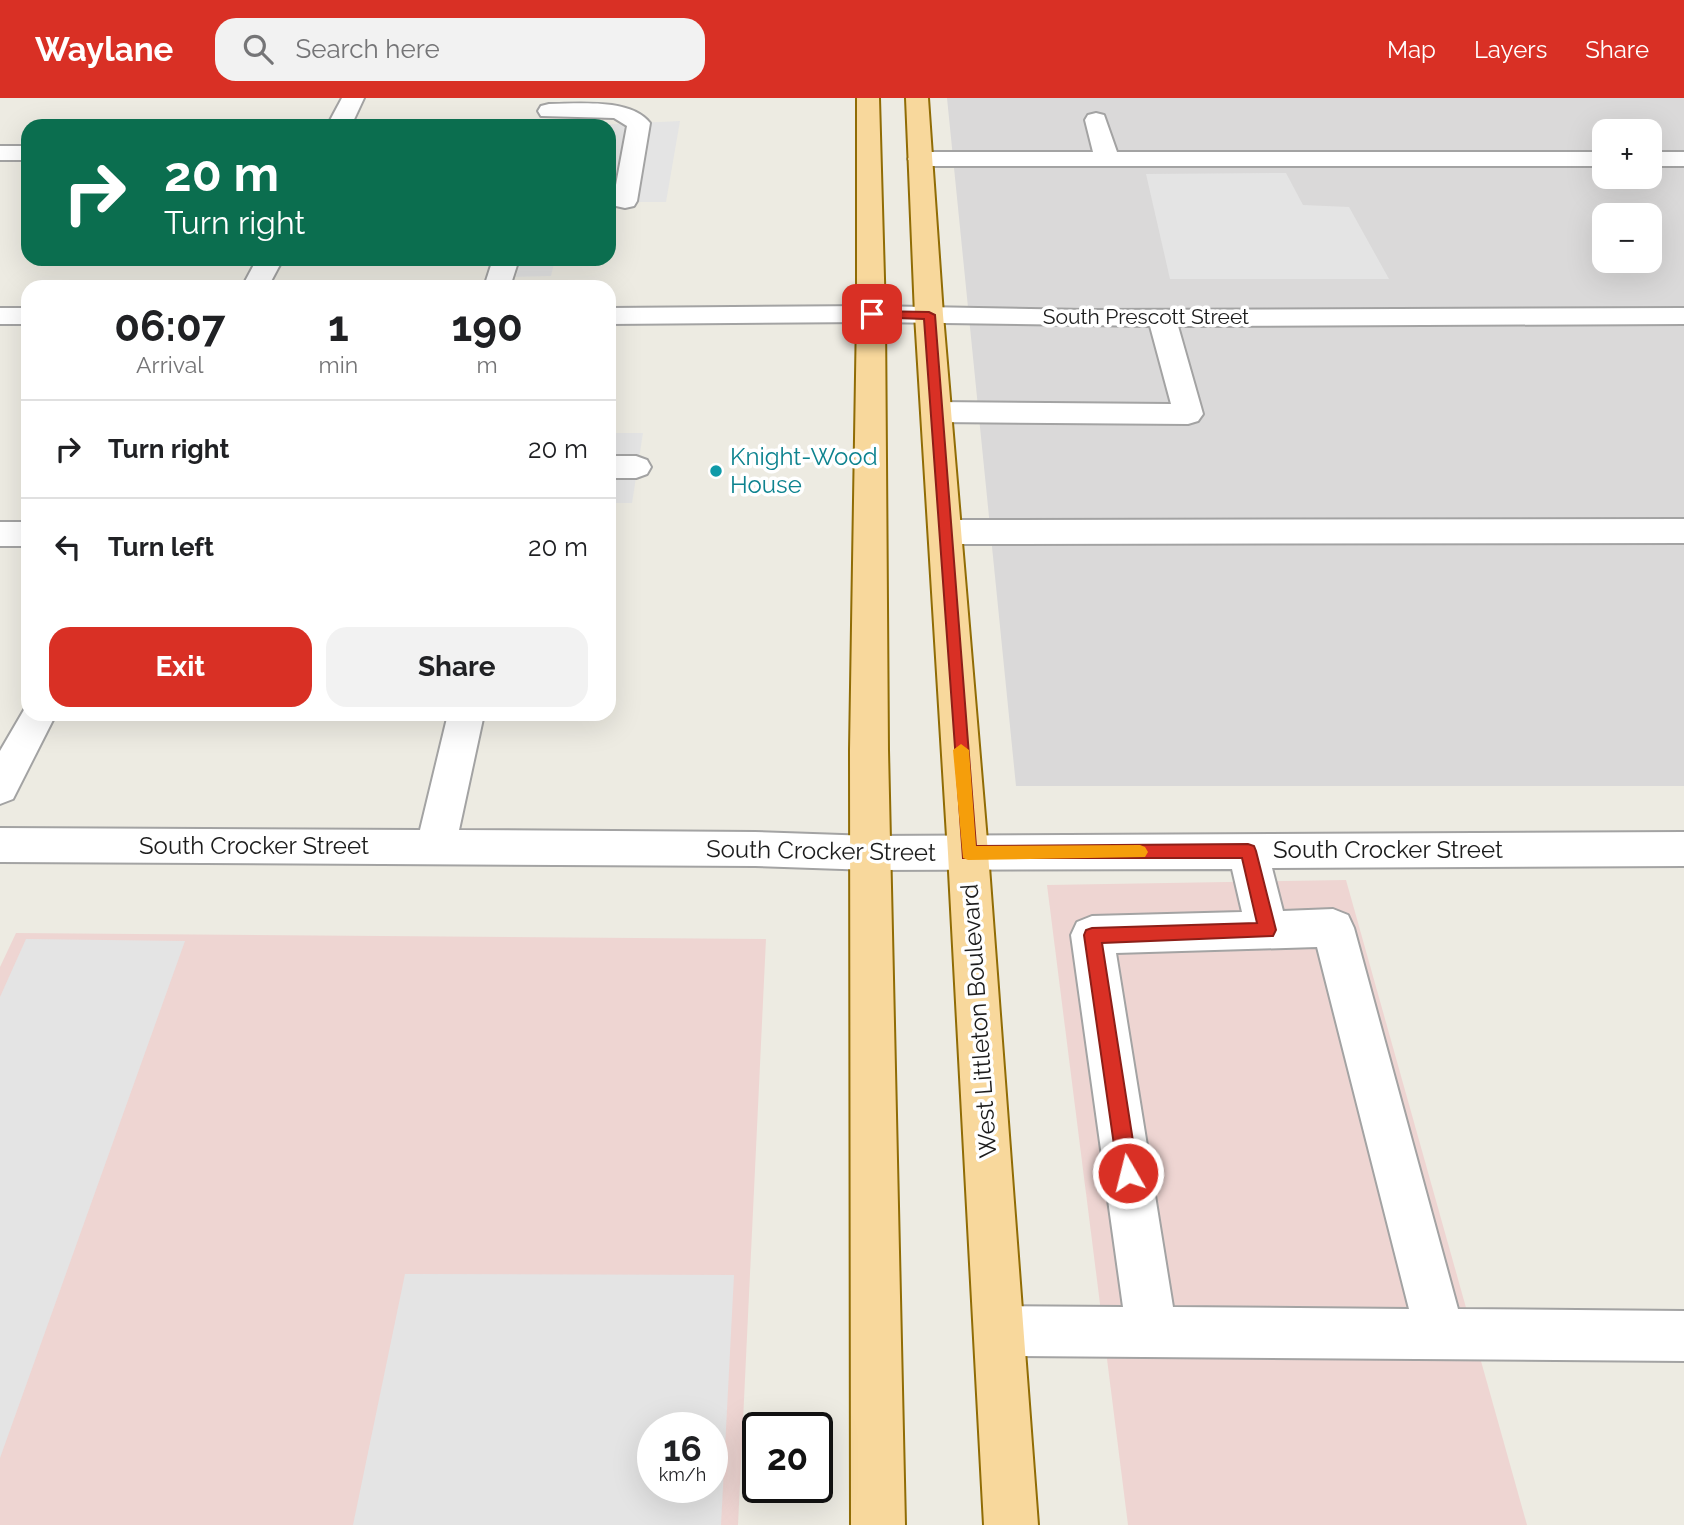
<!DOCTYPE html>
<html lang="en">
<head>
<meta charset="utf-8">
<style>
	body { margin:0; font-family:Raleway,sans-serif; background:#f2f2f2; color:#202124; height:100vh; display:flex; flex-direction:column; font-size:26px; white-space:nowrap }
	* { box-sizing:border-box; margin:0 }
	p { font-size:23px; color:#757577 }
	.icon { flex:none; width:38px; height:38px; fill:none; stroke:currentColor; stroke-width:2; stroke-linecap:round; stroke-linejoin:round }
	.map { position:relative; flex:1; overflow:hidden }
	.panel { position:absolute; left:21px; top:182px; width:595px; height:441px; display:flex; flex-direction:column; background:#fff; border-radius:21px; box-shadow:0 7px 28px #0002 }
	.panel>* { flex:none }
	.guide { position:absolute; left:21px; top:21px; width:595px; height:147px; border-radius:21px; box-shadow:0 7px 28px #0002; background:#0b6e4f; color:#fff; overflow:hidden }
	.fabs { position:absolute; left:1592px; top:21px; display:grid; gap:14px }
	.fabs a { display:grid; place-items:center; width:70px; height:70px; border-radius:14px; background:#fff; box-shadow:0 7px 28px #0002; font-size:35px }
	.speed { position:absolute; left:637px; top:1314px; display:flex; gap:14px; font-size:35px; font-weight:700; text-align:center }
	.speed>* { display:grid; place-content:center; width:91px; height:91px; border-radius:50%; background:#fff; box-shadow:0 7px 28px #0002; line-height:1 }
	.speed small { font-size:18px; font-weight:400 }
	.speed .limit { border:4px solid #111; border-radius:10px; background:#fff; color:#111 }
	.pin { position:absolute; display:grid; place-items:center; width:60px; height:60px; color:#fff; margin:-30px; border-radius:14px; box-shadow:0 4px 10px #0006 }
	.me { position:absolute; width:77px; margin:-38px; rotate:352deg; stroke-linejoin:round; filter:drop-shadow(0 0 5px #0008) }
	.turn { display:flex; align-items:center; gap:24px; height:147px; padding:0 28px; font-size:32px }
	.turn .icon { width:91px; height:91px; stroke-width:2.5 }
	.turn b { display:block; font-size:49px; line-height:60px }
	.eta { display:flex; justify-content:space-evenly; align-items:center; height:119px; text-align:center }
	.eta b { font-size:42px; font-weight:700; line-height:49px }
	.button { display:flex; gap:14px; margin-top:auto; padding:14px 28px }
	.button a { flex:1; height:80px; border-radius:21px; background:#d93025; color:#fff; font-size:28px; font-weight:700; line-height:80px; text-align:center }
	.button a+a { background:#f2f2f2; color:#202124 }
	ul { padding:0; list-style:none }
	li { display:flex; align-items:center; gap:21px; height:98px; padding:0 28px; border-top:2px solid #e0e0e0 }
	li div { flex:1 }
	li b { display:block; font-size:26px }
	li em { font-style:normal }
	header { display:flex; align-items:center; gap:42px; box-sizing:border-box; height:98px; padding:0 35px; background:#d93025; color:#fff }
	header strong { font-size:33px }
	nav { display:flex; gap:38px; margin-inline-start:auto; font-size:24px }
	.search { width:490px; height:63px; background:#f2f2f2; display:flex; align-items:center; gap:18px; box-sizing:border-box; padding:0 24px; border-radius:21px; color:#757577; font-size:26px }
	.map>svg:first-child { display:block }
	.residential { fill:#dad9d9; fill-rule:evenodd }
	.commercial { fill:#eed5d2; fill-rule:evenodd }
	.parking { fill:#e4e4e4; fill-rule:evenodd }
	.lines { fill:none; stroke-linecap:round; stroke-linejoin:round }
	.minor-casing { stroke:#a3a3a3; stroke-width:4 }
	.major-casing { stroke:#906c05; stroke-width:4 }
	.minor { fill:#fff; fill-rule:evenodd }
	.major { fill:#f8d89c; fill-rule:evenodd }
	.route { fill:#d93025; stroke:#8d1f18; stroke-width:2 }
	.slow { fill:#f59e0b }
	.culture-dot { fill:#0f9aa8; stroke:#fff; stroke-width:2.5 }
	.labels { text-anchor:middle; stroke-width:7; stroke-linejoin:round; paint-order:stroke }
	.far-street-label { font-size:21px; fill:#1c1c1c; stroke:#fff }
	.culture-label { font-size:24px; fill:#0d838f; stroke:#fff; text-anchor:start }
	.street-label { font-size:24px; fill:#1c1c1c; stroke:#fff }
</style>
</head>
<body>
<header>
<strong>Waylane</strong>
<div class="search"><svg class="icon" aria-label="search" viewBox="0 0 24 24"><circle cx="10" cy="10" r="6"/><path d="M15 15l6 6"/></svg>Search here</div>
<nav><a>Map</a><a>Layers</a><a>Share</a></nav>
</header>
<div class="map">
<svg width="1684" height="1427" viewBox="0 0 1684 1427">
	<rect width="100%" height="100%" fill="#edebe2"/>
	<path class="residential" d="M947,0h737v688h-668zM1605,33h45v46h-45zM1605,117h45v46h-45z"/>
	<g class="commercial">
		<path d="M1346,782l181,645h-399l-81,-640z"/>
		<path d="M16,835l750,6 -28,586h-738v-558zM653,1330h59v60h-59z"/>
	</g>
	<g class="parking">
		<path d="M680,23l-14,81h-57v-76h-32z"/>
		<path d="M1286,75l17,32 46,2 40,72h-219l-24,-105z"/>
		<path d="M520,161h35l-4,17 -35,1z"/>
		<path d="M609,335h34l-11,70h-23z"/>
		<path d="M26,841l159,2 -185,517v-461z"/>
		<path d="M405,1176l329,1 -13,250h-368zM712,1330v60h-59v-60z"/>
	</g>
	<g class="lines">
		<g class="minor-casing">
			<g id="minor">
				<path d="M342,0h22l-13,28h-24z"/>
				<path d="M549,6c30,0 81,-6 101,19l-13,78 -3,5 -9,2 -9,-2 -3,-5 14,-75 -13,-8 -73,-2 -3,-5 3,-5z"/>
				<path d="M1096,15l8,2 13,37h488v14h-685l-8,-2 -4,-5 4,-5 8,-2h173l-8,-32 3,-5z"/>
				<rect x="0" y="48" width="28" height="14"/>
				<rect x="1650" y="54" width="34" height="14"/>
				<path d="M257,161h26l-15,28h-26z"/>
				<path d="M493,161h26l-9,28h-26z"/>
				<path d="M871,208l214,4 599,-2v16l-506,2 25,88 -5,7 -10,3 -252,-2 -10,-3 -5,-7 5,-7 10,-3 235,2 -21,-78 -279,-4 -262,2v-16z"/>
				<rect x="0" y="210" width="28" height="16"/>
				<path d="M609,358h27l11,4 4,7 -4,7 -11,4h-27z"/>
				<path d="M1684,421v24l-739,1 -11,-4 -5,-8 5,-8 11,-4z"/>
				<rect x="0" y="424" width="28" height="24"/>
				<path d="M28,605v11h28l-43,85 -13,5v-53z"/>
				<path d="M448,616h36l-25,116 296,2 116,4 813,-4v34l-412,2 11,43 50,-2 15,6 6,13 104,381 226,2v50l-685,-5 -18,-7 -7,-18 7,-18 18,-7 124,1 -52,-372 6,-13 15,-6 150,-4 -10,-43 -361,1 -116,-4 -755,-4v-34l420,2zM1317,849l92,362 -236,-2 -57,-354z"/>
			</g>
		</g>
		<g class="major-casing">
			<g id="major">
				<path d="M857,0h22l6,216 3,436 17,775h-54l-1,-775 7,-436z"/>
				<path d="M906,0h22l15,217 45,538 50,672h-54l-36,-672 -33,-538z"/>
			</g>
		</g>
		<use href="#minor" class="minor"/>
		<use href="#major" class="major"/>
	</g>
	<path class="route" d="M872,213l57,1 6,3 41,531 272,-2 6,2 2,5 20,79 -3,6 -171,7 36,230 -3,7 -7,3 -7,-3 -3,-7 -34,-238 2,-5 6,-2 165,-5 -15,-65h-279l-39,-539 -56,-2 -2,-3z"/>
	<path class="slow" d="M961,646l8,6 7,96 164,-1 5,2 3,5 -3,5 -177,3 -5,-2 -10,-108z"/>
	<circle class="culture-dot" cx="716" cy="373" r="7"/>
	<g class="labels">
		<g class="far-street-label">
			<text x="1146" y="226">South Prescott Street</text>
		</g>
		<g class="culture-label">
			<text x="730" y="367">Knight-Wood<tspan x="730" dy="28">House</tspan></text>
		</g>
		<g class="street-label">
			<text x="254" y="756">South Crocker Street</text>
			<text x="1388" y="760">South Crocker Street</text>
			<text transform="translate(821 753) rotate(1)" y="8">South Crocker Street</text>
			<text transform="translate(979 923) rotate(-94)" y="8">West Littleton Boulevard</text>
		</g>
	</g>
</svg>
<div class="fabs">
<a>+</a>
<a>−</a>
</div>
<div class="speed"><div>16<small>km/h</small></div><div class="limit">20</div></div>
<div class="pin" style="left:872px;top:216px;background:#d93025"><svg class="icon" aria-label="arrive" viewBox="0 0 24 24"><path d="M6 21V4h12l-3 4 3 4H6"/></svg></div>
<svg class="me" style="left:1128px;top:1075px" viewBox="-20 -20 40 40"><circle r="17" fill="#d93025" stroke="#fff" stroke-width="3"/><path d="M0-11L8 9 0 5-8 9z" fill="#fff"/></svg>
<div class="guide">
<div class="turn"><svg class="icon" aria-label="right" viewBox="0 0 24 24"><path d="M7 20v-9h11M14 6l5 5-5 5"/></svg><div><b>20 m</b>Turn right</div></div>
</div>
<section class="panel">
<div class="eta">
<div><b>06:07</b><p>Arrival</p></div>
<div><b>1</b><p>min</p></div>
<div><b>190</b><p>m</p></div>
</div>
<ul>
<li><svg class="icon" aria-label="right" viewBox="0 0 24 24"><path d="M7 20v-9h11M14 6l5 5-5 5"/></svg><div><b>Turn right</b></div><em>20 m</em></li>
<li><svg class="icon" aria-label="left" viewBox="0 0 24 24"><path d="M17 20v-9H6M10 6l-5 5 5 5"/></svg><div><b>Turn left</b></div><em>20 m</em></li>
</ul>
<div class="button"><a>Exit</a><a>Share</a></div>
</section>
</div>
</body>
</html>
